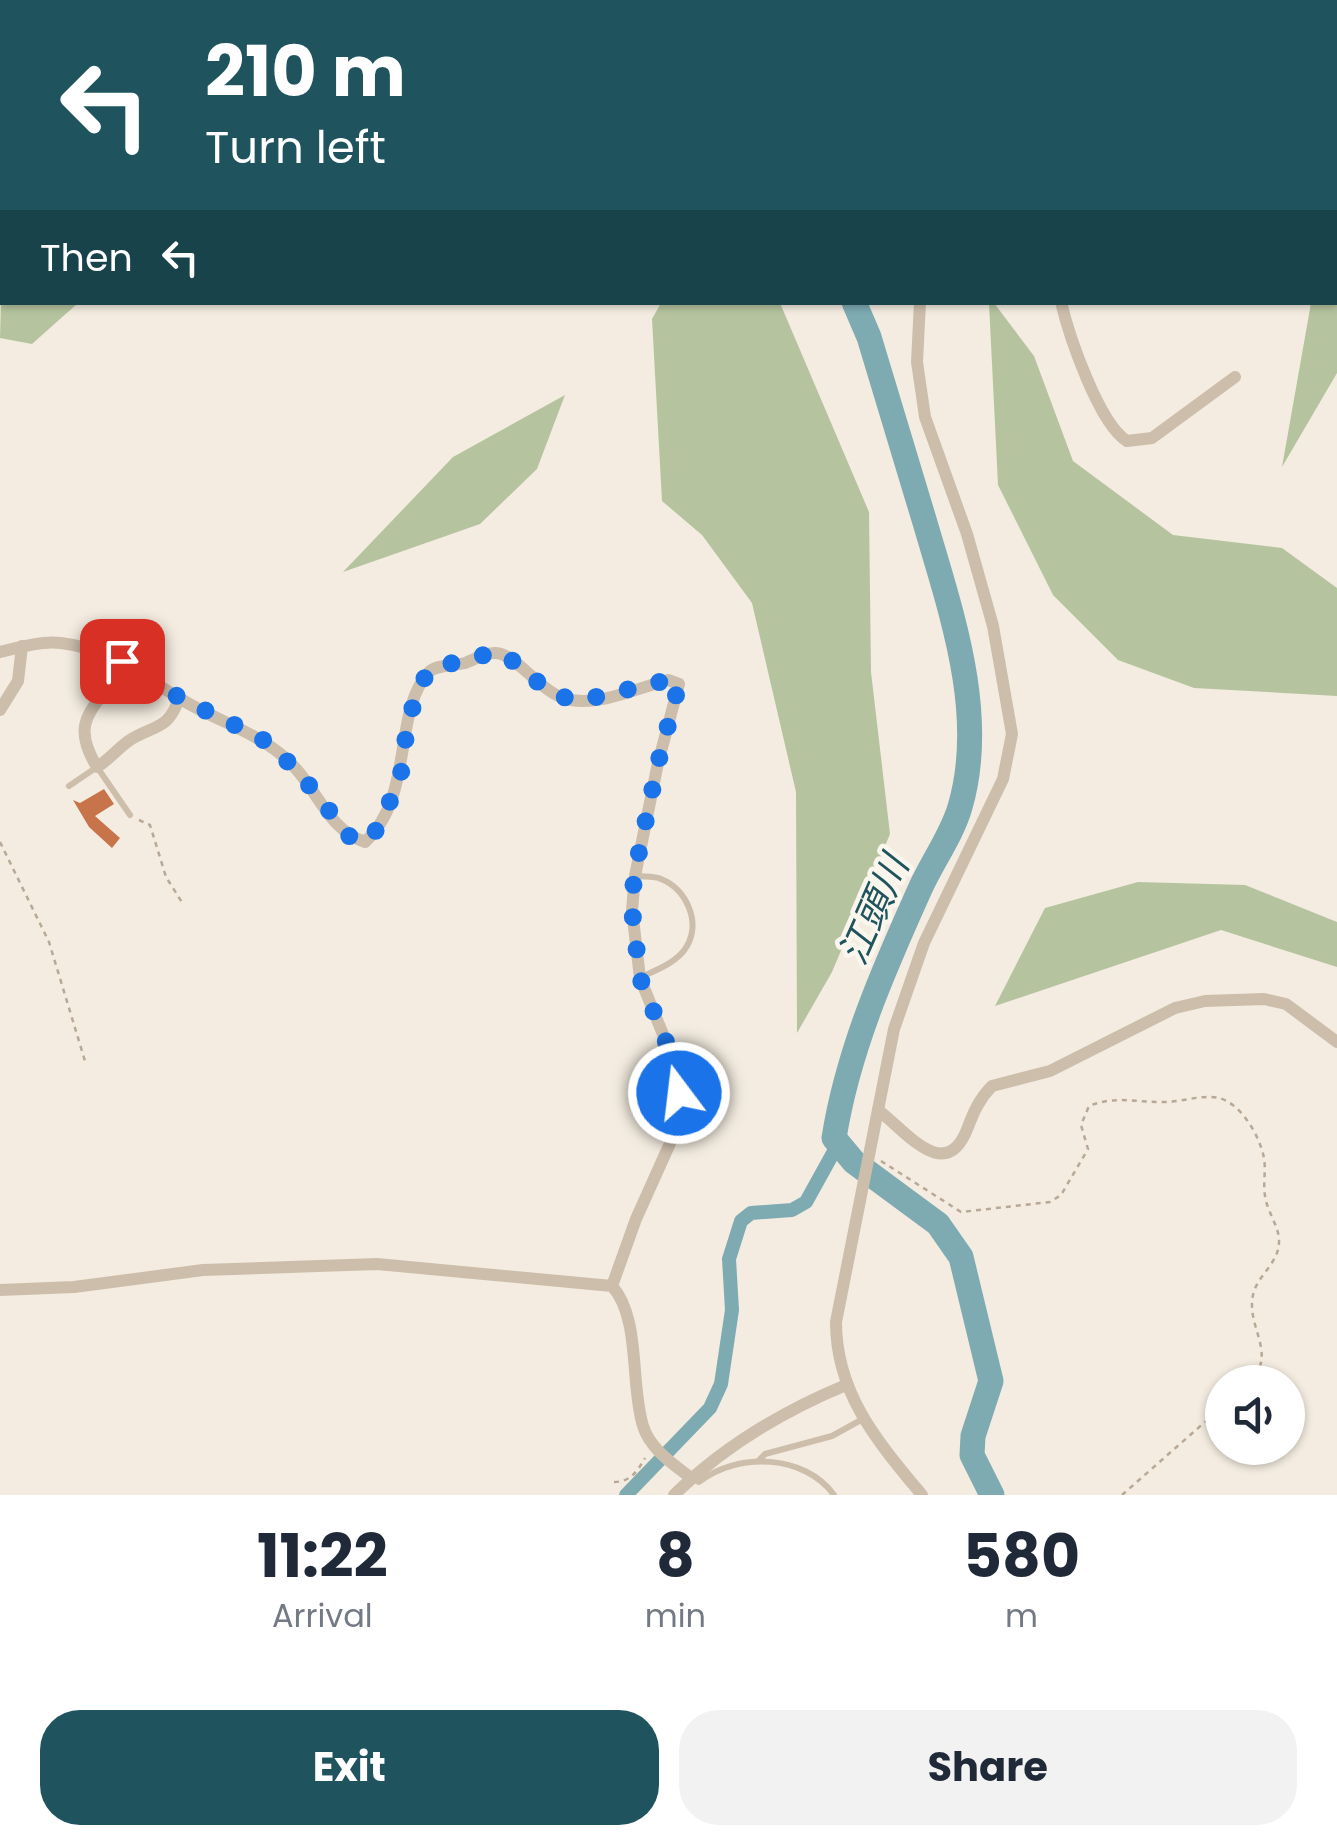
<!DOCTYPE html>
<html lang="en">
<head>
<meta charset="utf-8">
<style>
	body { margin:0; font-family:Poppins,"Noto Sans JP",sans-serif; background:#f2f2f3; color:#1f2937; height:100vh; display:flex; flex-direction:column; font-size:38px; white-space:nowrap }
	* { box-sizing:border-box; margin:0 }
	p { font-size:32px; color:#747a83 }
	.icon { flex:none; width:55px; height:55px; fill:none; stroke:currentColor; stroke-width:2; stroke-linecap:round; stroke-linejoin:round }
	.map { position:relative; height:1495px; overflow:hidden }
	.side { display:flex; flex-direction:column; background:#fff; flex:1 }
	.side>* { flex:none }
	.top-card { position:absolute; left:0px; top:0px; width:1338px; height:305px; box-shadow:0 2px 8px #0004; background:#1f545e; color:#fff; overflow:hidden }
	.tools { position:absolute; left:1205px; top:1365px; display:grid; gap:20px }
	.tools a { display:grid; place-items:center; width:100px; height:100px; border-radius:50%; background:#fff; box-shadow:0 2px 8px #0004; font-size:50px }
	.pin { position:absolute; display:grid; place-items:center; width:85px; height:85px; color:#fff; margin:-42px; border-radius:20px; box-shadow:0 5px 15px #0006 }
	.me { position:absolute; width:110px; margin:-55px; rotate:345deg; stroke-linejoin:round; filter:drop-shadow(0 0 8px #0008) }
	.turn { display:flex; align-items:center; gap:35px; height:210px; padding:0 40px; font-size:45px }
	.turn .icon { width:130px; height:130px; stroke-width:2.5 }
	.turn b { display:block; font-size:70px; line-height:85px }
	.then { display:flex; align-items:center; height:95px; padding:0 40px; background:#0003; gap:20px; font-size:38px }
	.eta { display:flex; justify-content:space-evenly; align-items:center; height:170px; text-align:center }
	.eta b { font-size:60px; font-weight:700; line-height:70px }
	.primary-button { display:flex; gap:20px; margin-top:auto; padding:20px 40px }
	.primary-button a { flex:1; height:115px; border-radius:40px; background:#1f545e; color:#fff; font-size:40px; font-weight:700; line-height:115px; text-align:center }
	.primary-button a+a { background:#f2f2f3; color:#1f2937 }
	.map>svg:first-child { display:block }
	.green { fill:#b5c49f }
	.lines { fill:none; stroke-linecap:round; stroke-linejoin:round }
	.canal { stroke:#7eabb2; stroke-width:14 }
	.river { stroke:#7eabb2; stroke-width:25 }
	.building { fill:#c8744a }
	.path { stroke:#b9a896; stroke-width:2.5; stroke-dasharray:5 5; stroke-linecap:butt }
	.lane { stroke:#cdbeac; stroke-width:6 }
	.street { stroke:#cdbeac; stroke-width:12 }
	.route { stroke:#1a73e8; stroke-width:18; stroke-dasharray:0 32.4 }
	.labels { text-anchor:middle; stroke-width:9; stroke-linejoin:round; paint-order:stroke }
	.water-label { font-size:38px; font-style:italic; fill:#1f545e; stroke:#fbf6ed }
</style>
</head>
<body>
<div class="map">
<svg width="1337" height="1495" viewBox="0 0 1337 1495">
	<rect width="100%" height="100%" fill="#f4ece0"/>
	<g class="green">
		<path d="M1337,194v179l-55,94 29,-164 24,-1z"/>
		<path d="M2,262v40l76,1 -46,41 -32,-6z"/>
		<path d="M661,303h119l89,209 2,160 19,162 -58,138 -35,61 -1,-241 -44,-189 -50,-68 -40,-34 -10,-182z"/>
		<path d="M989,303h5l40,53 39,105 100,74 109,13 55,40v108l-143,-8 -76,-28 -65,-65 -55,-110z"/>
		<path d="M565,395l-28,74 -57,55 -137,48 110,-115z"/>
		<path d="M1138,882l107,3 92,37v45l-116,-37 -226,76 50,-98z"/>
	</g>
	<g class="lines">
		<path class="canal" d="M626,1495l84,-87 11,-24 11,-74 -3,-51 12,-38 10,-8 41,-3 14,-8 31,-56"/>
		<g class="river">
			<path d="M899,2v-2"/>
			<path d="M854,302l15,35c19,63 38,126 57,189 26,89 61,189 34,281 -8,28 -28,55 -40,82 -36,80 -72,161 -86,249l20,24 84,62 23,33 30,124 -18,55 -1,19 20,40"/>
		</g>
	</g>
	<path class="building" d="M104,789l10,15 -19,12 25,22 -8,10 -23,-21 -16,-27 7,3z"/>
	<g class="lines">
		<g class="path">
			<path d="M686,0l2,2"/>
			<path d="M139,820l11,5 16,52 17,27"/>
			<path d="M0,842l49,100 36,119"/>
			<path d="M692,1105l9,-37"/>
			<path d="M881,1161l80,51 89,-10 11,-7 27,-46 -7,-24 8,-19c27,-11 49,-3 76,-4 17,0 38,-8 54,-4 23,6 41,39 45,60 2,12 -1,26 1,38 2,15 14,31 14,44 1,23 -22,35 -26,55 -7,33 25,58 -3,87"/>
			<path d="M614,1482c16,0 23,-10 31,-24"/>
			<path d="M1122,1495l100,-88"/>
		</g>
		<g class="lane">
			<path d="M69,786l28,-19 33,48"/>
			<path d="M637,876c7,1 18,0 24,3 25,10 40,42 26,67 -9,16 -30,24 -46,31"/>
			<path d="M759,1460l6,-6 67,-18 29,-16"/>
			<path d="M691,1478l8,4c38,-30 106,-28 135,13"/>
		</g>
		<g class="street">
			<path d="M1098,0l5,2"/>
			<path d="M1019,2l1,-2"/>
			<path d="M1053,2l2,-2"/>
			<path d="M920,302l-3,60 8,55 42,117 26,92 19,108 -9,45 -79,164 -30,86 -58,293c0,72 42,120 86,173"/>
			<path d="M1061,302c8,34 38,122 66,139l25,-3 83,-61"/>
			<path d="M0,652c20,-5 40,-11 61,-9 46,5 80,32 118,55 40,25 86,35 118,72 22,25 34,61 68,72 50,-46 27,-130 64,-170 8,-8 25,-6 36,-9 9,-3 19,-10 29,-10 23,-1 47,43 77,47 31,5 67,-12 97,-20l11,4 -21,79 -23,113 -3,34 8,68 40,98 -4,54 -40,89 -24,67"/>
			<path d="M122,661c-17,46 -58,52 -25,106 13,-8 21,-19 33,-27 24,-15 39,-10 49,-42"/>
			<path d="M0,710l18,-29 4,-35"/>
			<path d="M878,1110c28,21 68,76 90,17 6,-16 12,-29 24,-41l58,-15 125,-63 30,-7 59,-2 22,5 51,38"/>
			<path d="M0,1290l74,-3 129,-17 174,-6 235,22c29,32 18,99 31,140 7,23 30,38 48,52"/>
			<path d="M674,1495c50,-49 107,-83 172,-110"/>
		</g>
	</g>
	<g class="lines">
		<path class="route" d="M122,661l58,37 81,40 36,32 53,67 15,5 10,-10 25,-51 8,-61 15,-40 10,-12 63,-16 12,5 44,37 27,7 89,-21 11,4 -21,79 -24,113 -2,34 8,68 40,98 -1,17"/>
	</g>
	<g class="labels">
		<g class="water-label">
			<text transform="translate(874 910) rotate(-66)" y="13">江頭川</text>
		</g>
	</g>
</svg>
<div class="tools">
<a><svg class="icon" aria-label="sound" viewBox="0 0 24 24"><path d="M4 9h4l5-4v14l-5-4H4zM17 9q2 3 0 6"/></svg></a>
</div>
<div class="pin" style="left:122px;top:661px;background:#d93025"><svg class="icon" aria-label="arrive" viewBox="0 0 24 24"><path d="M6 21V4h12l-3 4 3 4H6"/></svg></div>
<svg class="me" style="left:679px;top:1093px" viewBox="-20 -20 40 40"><circle r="17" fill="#1a73e8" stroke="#fff" stroke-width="3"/><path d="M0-11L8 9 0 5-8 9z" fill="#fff"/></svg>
<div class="top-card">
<div class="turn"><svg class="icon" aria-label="left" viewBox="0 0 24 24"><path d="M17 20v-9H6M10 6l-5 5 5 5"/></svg><div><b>210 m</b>Turn left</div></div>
<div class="then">Then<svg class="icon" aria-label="left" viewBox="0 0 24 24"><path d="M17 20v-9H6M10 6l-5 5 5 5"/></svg></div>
</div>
</div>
<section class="side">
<div class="eta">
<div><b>11:22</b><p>Arrival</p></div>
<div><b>8</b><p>min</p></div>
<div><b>580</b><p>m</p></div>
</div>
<div class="primary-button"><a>Exit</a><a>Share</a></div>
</section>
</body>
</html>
